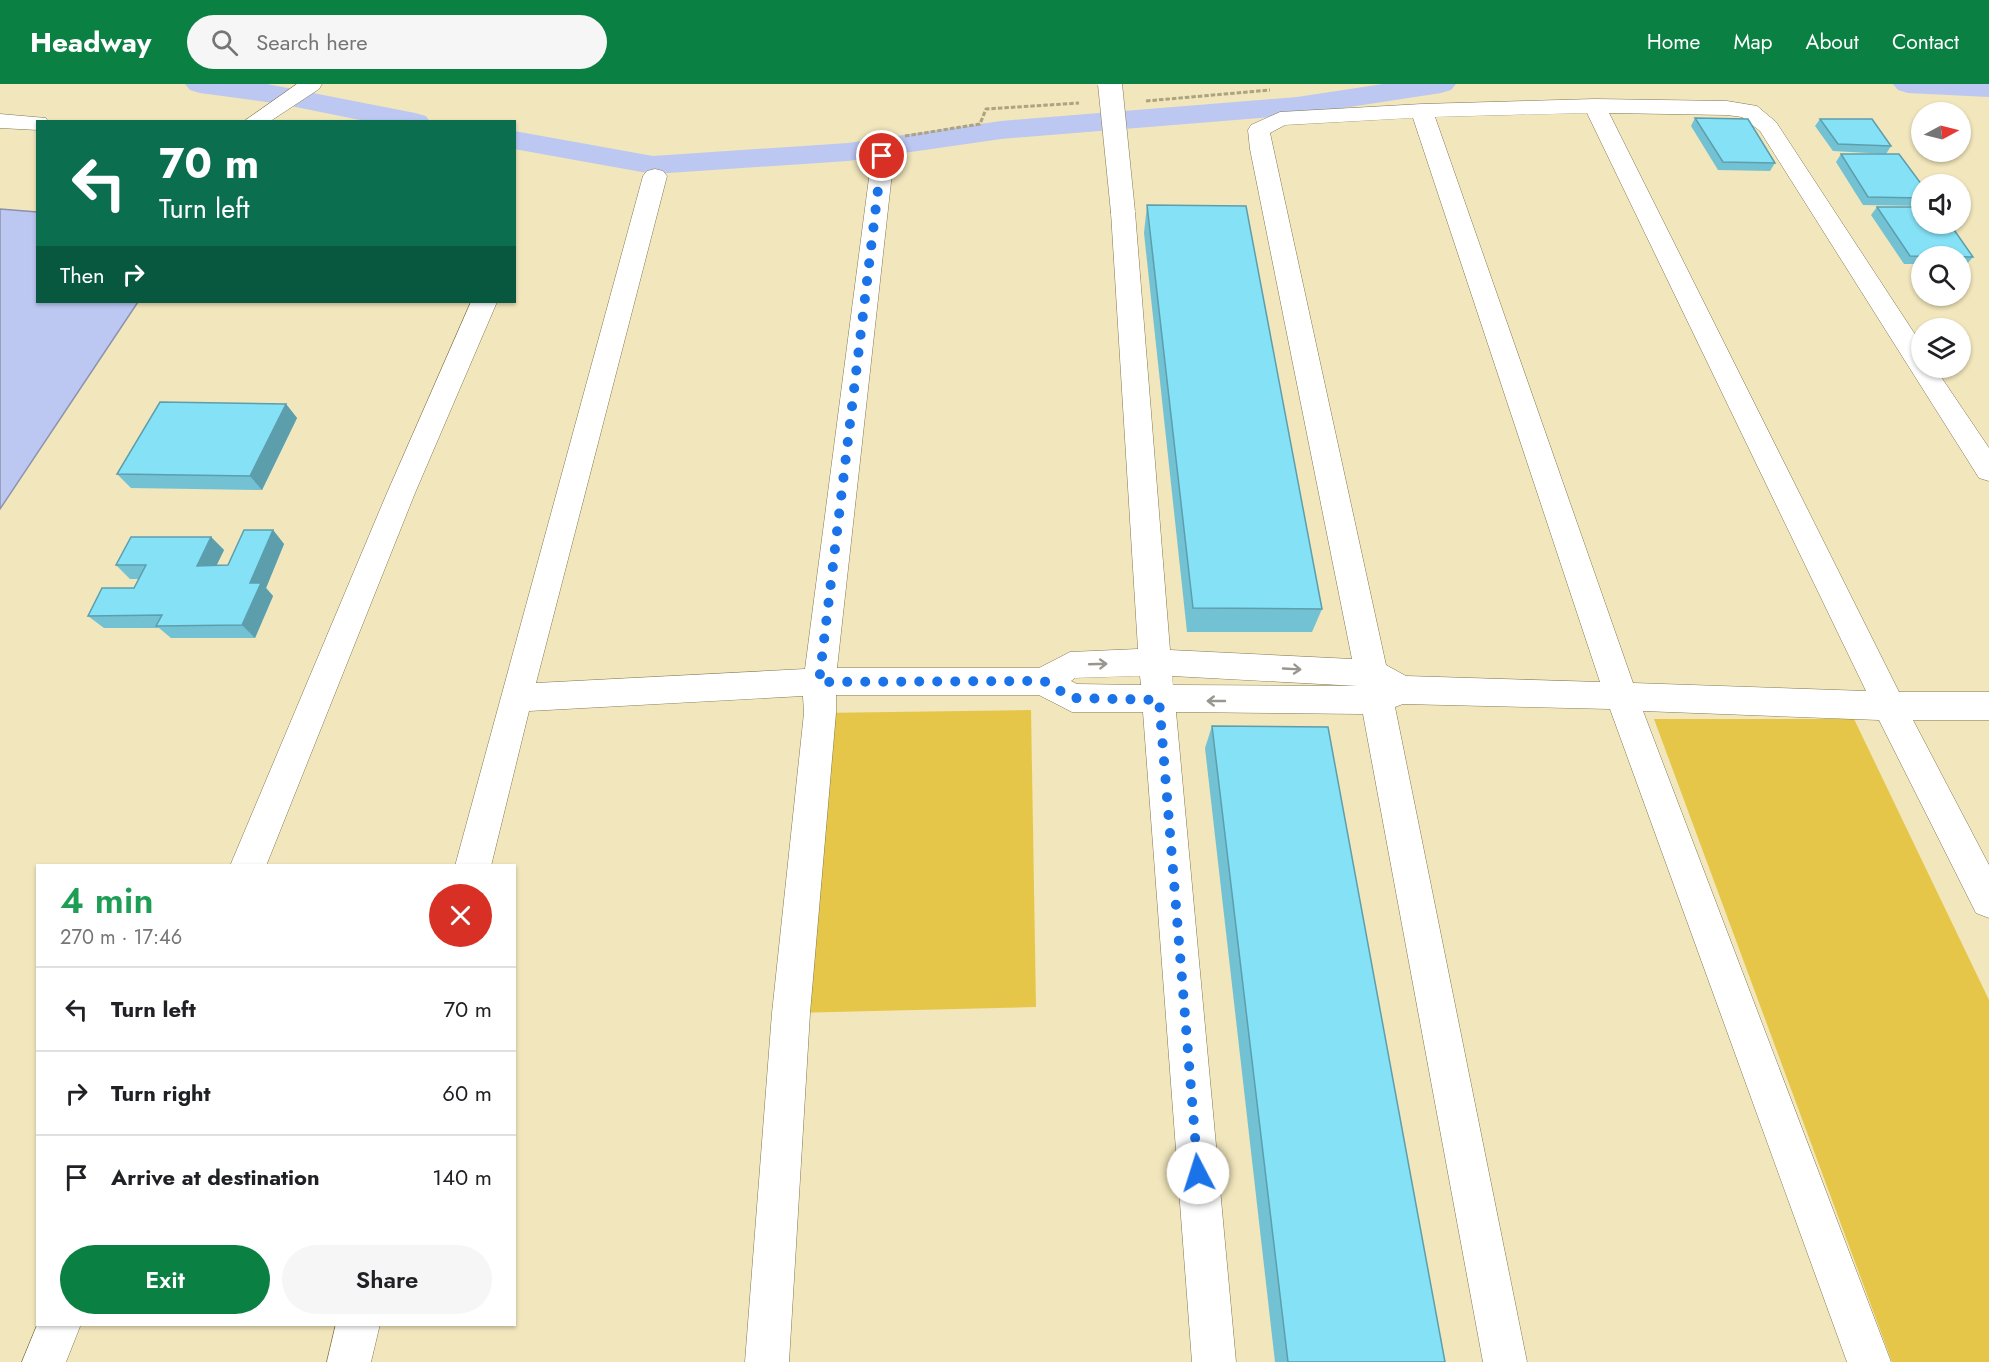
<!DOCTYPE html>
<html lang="en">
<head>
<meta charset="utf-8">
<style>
	body { margin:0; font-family:Jost,sans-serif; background:#f6f6f6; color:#202124; height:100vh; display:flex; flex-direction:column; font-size:22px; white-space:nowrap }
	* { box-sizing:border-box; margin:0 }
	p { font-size:20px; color:#757577 }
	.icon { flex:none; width:33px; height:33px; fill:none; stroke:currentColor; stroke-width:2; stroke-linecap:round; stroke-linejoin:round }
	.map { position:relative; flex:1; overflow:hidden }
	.side { position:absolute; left:36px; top:780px; width:480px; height:462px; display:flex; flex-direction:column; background:#fff; border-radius:0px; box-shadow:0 2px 4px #0004 }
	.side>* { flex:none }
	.top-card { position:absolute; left:36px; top:36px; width:480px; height:183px; border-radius:0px; box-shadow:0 2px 4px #0004; background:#0b6e4f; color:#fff; overflow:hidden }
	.needle { width:39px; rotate:83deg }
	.fabs { position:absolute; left:1911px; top:18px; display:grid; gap:12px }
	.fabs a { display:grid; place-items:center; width:60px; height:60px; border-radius:50%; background:#fff; box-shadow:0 2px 4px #0004; font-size:30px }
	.pin { position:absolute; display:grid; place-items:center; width:51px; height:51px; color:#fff; margin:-26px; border:3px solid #fff; border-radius:50%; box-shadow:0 2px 6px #0007 }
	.me { position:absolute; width:66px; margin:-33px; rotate:355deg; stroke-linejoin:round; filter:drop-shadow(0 0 4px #0008) }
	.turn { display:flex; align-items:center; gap:21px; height:126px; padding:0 24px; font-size:27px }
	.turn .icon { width:78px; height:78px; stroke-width:2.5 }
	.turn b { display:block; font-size:42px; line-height:51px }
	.then { display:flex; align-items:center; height:57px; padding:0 24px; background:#0003; gap:12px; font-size:22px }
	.round { display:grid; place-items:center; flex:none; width:63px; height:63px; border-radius:32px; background:#f6f6f6 }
	.head { display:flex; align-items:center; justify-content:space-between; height:102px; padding:0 24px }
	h1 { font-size:36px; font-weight:600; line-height:45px; color:#1e9e55 }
	.button { display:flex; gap:12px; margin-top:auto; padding:12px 24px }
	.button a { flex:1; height:69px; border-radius:36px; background:#0b8043; color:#fff; font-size:24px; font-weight:600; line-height:69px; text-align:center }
	.button a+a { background:#f6f6f6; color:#202124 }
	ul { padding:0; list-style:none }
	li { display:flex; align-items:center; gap:18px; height:84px; padding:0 24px; border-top:2px solid #e0e0e0 }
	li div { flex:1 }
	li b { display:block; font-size:22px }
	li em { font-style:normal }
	header { display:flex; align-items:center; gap:36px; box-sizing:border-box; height:84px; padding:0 30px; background:#0b8043; color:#fff }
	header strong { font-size:28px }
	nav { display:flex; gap:33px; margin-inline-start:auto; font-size:21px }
	.search { width:420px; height:54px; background:#f6f6f6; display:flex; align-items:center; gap:15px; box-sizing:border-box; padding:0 21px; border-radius:33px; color:#757577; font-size:22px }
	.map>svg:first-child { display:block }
	.green { fill:#e6c648 }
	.water { fill:#bcc7f2; stroke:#8c92ac; stroke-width:1.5 }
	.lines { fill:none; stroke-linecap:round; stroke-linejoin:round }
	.canal { fill:#bcc7f2; fill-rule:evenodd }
	.minor-casing { stroke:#827751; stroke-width:1 }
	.path { stroke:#aca381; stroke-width:3; stroke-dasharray:4.5 2; stroke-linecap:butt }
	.minor { fill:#fff; fill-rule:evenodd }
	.minor-bridge-casing { stroke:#827751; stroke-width:25; stroke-linecap:butt }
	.minor-bridge { stroke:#fff; stroke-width:24 }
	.wall { fill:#72c2d4 }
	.shaded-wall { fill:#5d9eac }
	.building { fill:#85e1f6; stroke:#5d9eac; stroke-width:1.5 }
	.oneway { stroke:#98968f }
	.route { stroke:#1a73e8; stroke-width:10; stroke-dasharray:0 18 }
</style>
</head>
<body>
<header>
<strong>Headway</strong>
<div class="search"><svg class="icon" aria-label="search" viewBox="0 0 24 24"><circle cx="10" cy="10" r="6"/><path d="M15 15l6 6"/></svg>Search here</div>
<nav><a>Home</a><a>Map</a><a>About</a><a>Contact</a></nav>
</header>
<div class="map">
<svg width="1989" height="1278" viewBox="0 0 1989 1278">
	<rect width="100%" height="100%" fill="#f1e6bc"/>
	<g class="green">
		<path d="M1031,626l5,297 -245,6 29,-300z"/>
		<path d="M1654,635h200l135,281v362h-97z"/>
	</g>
	<path class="water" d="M0,125l37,3 1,90h100l-138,207z"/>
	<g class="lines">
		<g class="canal">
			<path d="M185,0h82l148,29 11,3 4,6h-60l-89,-18 -81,-11 -10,-3z"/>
			<path d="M1383,0h73l-5,6 -10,3 -144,22 -296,24 -153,22 -195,13 -139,-25v-18l139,25 195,-13 153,-22 296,-24z"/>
			<path d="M1893,0h96v13l-81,-4 -10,-3z"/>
		</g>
		<g class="minor-casing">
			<g id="minor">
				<path d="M297,0h25l-3,5 -50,33h-26z"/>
				<path d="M1595,15l132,2 30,5 19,16 146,223v23h13l54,80v33l-10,-3 -219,-347 -18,-14 -15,-2 -118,-2 290,579h90v28h-76l76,145v53l-13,-5 -97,-193 -236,-9 248,651h-44l-237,-653 -207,-5 -8,3 132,655h-44l-120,-648 -187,-2 60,650h-44l-49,-650h-71l-33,-17h-203v18l-26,300 -21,349h-44l27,-349 32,-300 -1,-17 -274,15 -38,155h-36l188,-690 4,-5 8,-2 8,2 4,5 -131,507 269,-14 67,-514 3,-5 8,-2 8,2 3,5 -57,513h202l31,-16 68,-3 -27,-437 4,-5 8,-2 8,2 4,5 35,438 182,9 -102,-510 -2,-19 3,-5 29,-13 142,-8zM1587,29l279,578 -233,-8 -198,-566zM1413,34l187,564 -194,-6 -20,-11 -116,-532 15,-8zM1140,592l1,9 -64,-1 -6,-3 4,-3zM1172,592l186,10 -185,-1z"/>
				<path d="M0,30l46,4 2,4h-10v8l-38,-2z"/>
				<path d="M471,218h26l-82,191 -149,373h-36l157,-373z"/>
				<path d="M38,1239l43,1 -15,38h-44z"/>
				<path d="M336,1240h44l-9,38h-44z"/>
			</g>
		</g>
		<g class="path">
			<path d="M1146,17l124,-11"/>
			<path d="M905,52l75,-12 6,-15 93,-6"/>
		</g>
		<use href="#minor" class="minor"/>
		<g class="minor-bridge-casing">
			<path id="minor-bridge" d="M1110,0l13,128"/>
		</g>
		<use href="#minor-bridge" class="minor-bridge"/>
	</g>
	<g class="wall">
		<path d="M1695,34l80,45 -5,8 -52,-1 -27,-44z"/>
		<path d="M1820,35l71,27 -5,8 -53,-3 -18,-25z"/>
		<path d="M1841,70l81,31v21l-59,-1 -27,-43z"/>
		<path d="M1147,121l175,404 -10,23h-125l-43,-399z"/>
		<path d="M1877,123l96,50 -7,8 -6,-1v-8h-38v8h-18l-33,-49z"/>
		<path d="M286,320l11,14 -35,72 -131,-2 -14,-14z"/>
		<path d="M273,446l11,14 -18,44 7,8 -18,42h-84l-12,-10h-55l-16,-12 46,-28 5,-9h-9l-14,-14 95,-28 13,13 -8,16 12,-1z"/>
		<path d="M1212,642l233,636h-170l-70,-614z"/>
	</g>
	<g class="shaded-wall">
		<path d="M286,320l11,14 -35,72 -12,-14z"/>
		<path d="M273,446l11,14 -18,44 7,8 -18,42 -13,-13 8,-42z"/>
		<path d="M211,453l13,13 -14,29 -13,-13z"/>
	</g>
	<g class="building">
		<path d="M1695,34l53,1 27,44 -52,-1z"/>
		<path d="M1820,35h52l19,27 -53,-2z"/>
		<path d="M1841,70h58l23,31v13l-54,-1z"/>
		<path d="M1147,121l99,1 76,403 -129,-1z"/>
		<path d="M1877,123h45v17h28l23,33 -63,-1z"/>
		<path d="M160,318l126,2 -36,72 -133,-2z"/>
		<path d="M244,446h29l-23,53h11l-19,42 -86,1 6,-11 -74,1 14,-28h32l12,-23h-30l15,-28h80l-14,29 31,-1z"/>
		<path d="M1212,642l116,1 117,635h-157z"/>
	</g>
	<defs><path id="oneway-shaft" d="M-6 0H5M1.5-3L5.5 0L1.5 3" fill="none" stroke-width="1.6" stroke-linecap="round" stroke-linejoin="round" transform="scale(1.5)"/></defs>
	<g class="oneway">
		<use href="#oneway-shaft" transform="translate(1098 580) rotate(-2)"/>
		<use href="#oneway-shaft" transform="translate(1292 585) rotate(3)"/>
		<use href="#oneway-shaft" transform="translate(1216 617) rotate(-180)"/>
	</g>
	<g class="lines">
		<path class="route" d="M882,72l-63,526 225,-1 28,17 87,2 39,473"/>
	</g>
</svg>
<div class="fabs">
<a><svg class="needle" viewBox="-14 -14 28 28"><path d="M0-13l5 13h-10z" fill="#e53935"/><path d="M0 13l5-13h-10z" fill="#757577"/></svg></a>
<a><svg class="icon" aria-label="sound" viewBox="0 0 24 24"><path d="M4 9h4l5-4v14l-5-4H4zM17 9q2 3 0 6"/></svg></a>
<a><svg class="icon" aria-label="search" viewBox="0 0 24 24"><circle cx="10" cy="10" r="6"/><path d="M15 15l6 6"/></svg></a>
<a><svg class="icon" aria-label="layers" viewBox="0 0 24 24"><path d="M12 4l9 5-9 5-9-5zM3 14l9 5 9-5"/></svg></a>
</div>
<div class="pin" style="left:882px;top:72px;background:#d93025"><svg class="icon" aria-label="arrive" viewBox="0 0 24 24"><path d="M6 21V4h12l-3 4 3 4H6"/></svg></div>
<svg class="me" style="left:1198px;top:1089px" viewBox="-20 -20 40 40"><circle r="19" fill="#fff"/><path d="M0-13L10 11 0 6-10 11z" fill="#1a73e8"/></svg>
<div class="top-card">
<div class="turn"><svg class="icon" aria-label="left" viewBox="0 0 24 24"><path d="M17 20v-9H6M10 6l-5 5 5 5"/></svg><div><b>70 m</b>Turn left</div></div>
<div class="then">Then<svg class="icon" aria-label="right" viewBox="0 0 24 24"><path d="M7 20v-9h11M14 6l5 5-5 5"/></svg></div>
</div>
<section class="side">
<div class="head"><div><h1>4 min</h1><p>270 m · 17:46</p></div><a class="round" style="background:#d93025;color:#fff"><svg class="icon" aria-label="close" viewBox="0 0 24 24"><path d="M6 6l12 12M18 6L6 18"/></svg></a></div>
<ul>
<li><svg class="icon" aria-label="left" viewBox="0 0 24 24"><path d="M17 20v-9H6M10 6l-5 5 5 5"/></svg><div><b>Turn left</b></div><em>70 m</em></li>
<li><svg class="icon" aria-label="right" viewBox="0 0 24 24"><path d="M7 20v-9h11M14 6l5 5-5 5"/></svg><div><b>Turn right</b></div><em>60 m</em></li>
<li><svg class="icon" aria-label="arrive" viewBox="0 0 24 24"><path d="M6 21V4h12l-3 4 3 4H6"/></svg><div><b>Arrive at destination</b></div><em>140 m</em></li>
</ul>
<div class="button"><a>Exit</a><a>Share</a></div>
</section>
</div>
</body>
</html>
